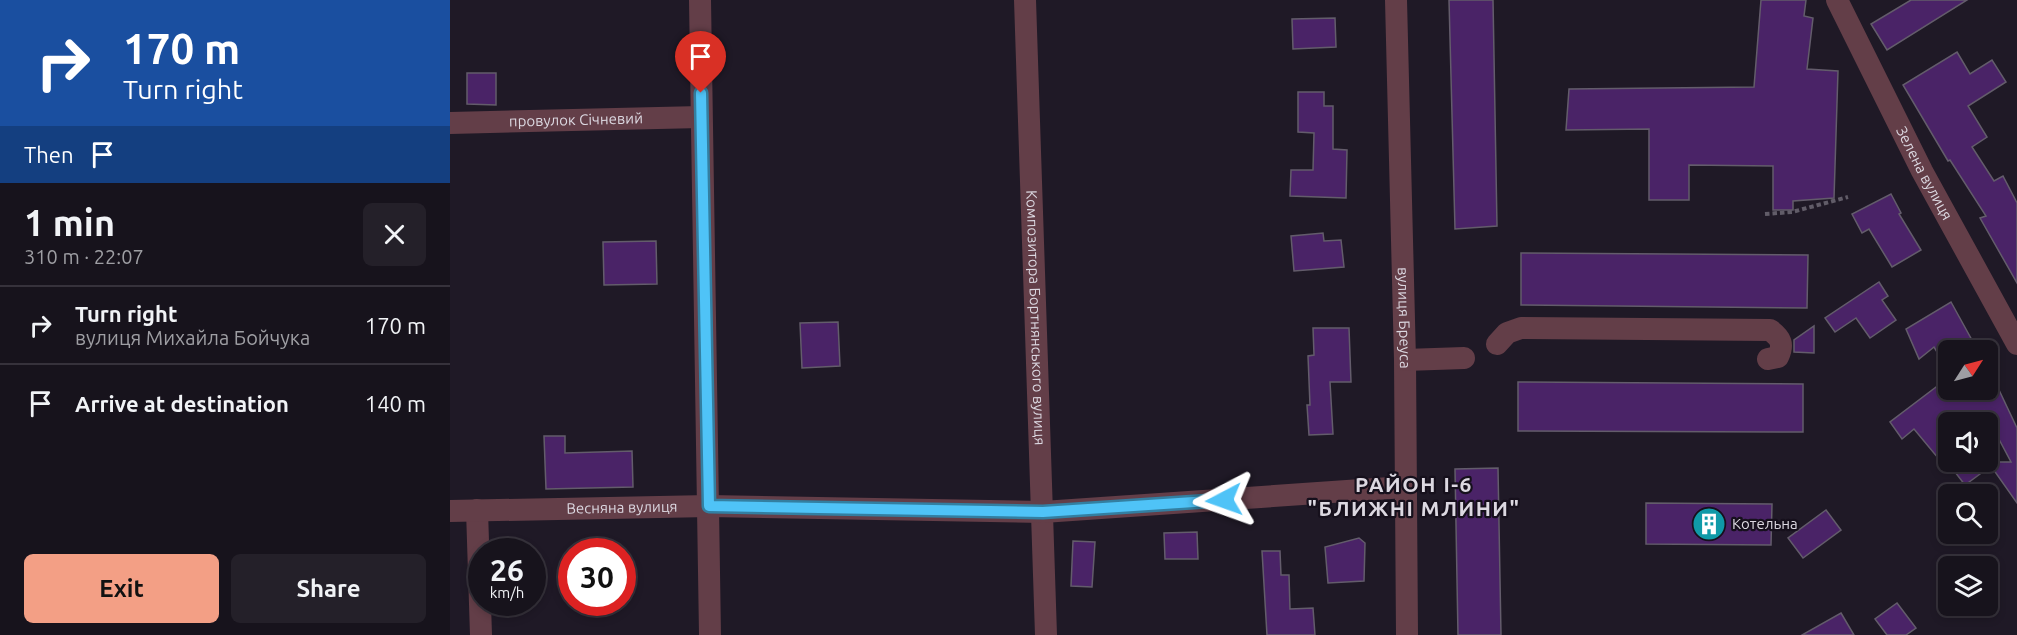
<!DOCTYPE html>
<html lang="en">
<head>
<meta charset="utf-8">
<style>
	body { margin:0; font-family:Ubuntu,sans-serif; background:#242029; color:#f1f3f6; height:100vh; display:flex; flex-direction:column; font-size:22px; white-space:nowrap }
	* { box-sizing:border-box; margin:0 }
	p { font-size:20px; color:#9e9ea3 }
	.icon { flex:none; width:33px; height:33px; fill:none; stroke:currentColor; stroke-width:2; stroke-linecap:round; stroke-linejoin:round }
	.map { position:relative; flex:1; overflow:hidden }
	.side { display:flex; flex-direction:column; background:#17131c; width:450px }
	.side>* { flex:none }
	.hud { background:#1a4fa0; color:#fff; overflow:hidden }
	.needle { width:39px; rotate:54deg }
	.fabs { position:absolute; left:1488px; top:340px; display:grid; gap:12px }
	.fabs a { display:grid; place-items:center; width:60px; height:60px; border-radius:9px; background:#17131c; box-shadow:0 3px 9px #0003,0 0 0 2px #36323b; font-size:30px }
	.speed { position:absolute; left:18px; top:538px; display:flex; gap:12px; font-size:30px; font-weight:700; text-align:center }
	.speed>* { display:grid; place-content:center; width:78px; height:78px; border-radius:50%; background:#17131c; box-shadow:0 3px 9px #0003,0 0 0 2px #36323b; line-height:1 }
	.speed small { font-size:15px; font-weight:400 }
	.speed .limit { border:9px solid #d22; background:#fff; color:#111 }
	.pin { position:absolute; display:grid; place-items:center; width:51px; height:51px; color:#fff; margin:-62px -26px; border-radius:50% 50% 50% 0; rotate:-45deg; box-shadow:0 0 6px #0007 }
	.pin .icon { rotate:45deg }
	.me { position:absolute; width:66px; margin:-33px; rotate:266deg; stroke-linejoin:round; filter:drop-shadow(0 0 4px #0008) }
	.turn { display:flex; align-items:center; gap:21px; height:126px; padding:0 24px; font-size:27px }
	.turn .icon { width:78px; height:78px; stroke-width:2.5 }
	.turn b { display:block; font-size:42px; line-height:51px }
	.then { display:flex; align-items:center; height:57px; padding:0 24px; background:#0003; gap:12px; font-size:22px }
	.round { display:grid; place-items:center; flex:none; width:63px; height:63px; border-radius:9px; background:#242029 }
	.overview { display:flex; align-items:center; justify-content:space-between; height:102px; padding:0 24px }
	h1 { font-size:36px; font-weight:600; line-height:45px }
	.button { display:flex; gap:12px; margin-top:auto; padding:12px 24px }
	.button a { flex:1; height:69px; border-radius:9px; background:#f39f85; color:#111; font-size:24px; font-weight:600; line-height:69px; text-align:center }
	.button a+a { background:#242029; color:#f1f3f6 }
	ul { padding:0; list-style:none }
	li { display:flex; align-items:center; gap:18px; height:78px; padding:0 24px; border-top:2px solid #36323b }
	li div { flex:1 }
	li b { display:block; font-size:22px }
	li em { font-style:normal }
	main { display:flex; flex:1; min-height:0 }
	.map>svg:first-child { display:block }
	.building { fill:#4a2367; stroke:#635c6b; stroke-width:1.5; fill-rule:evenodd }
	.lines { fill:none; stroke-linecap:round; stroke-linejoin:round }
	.path { stroke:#615c68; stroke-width:4; stroke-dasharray:4.5 3; stroke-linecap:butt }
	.minor { stroke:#633e48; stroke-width:22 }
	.route-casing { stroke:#337fa1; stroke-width:15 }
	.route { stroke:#4fc3f7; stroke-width:10 }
	.labels { text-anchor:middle; stroke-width:4.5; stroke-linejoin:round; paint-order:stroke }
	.street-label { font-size:15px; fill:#dcd8e1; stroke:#16101c }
	.poi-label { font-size:15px; fill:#dcd8e1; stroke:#16101c; text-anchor:start }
	.district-label { font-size:21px; font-weight:bold; letter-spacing:1.5px; fill:#dcd8e1; stroke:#16101c }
</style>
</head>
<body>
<main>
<section class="side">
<div class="hud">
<div class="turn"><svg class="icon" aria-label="right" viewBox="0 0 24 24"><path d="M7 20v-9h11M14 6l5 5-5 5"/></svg><div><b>170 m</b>Turn right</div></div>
<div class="then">Then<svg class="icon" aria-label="arrive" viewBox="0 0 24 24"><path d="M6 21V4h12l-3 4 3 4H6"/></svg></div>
</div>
<div class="overview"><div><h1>1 min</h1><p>310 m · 22:07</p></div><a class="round"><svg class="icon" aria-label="close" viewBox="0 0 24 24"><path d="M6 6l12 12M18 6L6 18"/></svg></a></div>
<ul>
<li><svg class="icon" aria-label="right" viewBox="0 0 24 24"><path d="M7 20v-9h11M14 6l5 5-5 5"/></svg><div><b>Turn right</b><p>вулиця Михайла Бойчука</p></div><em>170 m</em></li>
<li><svg class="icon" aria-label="arrive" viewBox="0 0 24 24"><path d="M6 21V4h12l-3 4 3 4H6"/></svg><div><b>Arrive at destination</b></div><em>140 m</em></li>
</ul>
<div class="button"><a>Exit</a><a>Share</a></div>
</section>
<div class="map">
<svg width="1567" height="635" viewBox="0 0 1567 635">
	<rect width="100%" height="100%" fill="#1f1926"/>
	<g class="building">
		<path d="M999,0h44l4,226 -42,3z"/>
		<path d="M1311,0h45l-2,16 9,2 -6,51 31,2 -4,127 -41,3v9h-20v-44l-84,-1v35h-40v-71l-83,1 3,-41 185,-2z"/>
		<path d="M1461,0h56l-80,50 -16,-26z"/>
		<path d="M885,18l1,29 -43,2 -1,-30z"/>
		<path d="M1507,52l13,22 22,-14 14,22 -38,24 19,31 -15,10 22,34 9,-5 14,27v80l-37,-65 6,-2 -36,-56 -2,1 -45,-76z"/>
		<path d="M17,73h29v32l-29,-1z"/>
		<path d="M848,92h26v14h9v43l14,1 -1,48 -56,-2 1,-26h22l1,-37 -16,-1z"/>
		<path d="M1441,194l10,19 -2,1 22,36 -29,17 -23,-38 -7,4 -10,-19z"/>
		<path d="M873,233l1,8 17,-1 3,27 -50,4 -3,-35z"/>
		<path d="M206,241l1,43 -53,1 -1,-43z"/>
		<path d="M1071,253l287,2 -1,53 -286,-3z"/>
		<path d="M1429,282l9,14 -6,4 14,20 -26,18 -14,-20 -21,14 -10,-14z"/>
		<path d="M1501,302l27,49h-30v19l-14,-23 -15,12 -13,-30z"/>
		<path d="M388,322l2,44 -38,2 -2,-45z"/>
		<path d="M1364,326v27l-20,-1v-12z"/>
		<path d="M863,328h36l2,54h-21l3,52 -24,1 -2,-30h3l-2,-49 6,-1z"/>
		<path d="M1498,378v12h51l18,38v75l-26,-37 -26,19 -17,-22v7l-34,-41 -12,10 -12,-17zM1534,411l27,51h-63v-39h21z"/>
		<path d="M1068,382l285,2v48l-285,-1z"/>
		<path d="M94,436h21v17l67,-2 1,36 -87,2z"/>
		<path d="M1048,468l3,167h-43l-3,-166z"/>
		<path d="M1196,503l126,1 -1,41 -125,-1z"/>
		<path d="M1376,510l15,20 -38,28 -15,-20z"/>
		<path d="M747,532l1,27h-33l-1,-26z"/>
		<path d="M909,538l6,5 -1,38 -36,2 -3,-36z"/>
		<path d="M623,541l22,1 -3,45 -21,-1z"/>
		<path d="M812,551h18l1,24h8l1,34 23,-1 2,27h-48z"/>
		<path d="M1447,603l19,25 -10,7h-19l-12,-16z"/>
		<path d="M1391,613l13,22h-52z"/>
	</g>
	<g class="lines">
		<path class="path" d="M1315,214l27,-2 56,-15"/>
		<g class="minor">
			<path d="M250,0l10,635"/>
			<path id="s1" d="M575,0l21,635"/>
			<path id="s2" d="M946,0l9,360 2,275"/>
			<path id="s3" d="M1387,0l85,171 95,173"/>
			<path id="s4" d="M0,123l251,-6"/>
			<path d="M1047,344l10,-11 14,-5 249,2c11,8 14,14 8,27l-10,2"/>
			<path d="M955,360l59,-2"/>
			<path d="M27,510l4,125"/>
			<path id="s5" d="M0,511l259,-5 334,6 362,-25"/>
		</g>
	</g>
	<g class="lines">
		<g class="route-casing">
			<path id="route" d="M251,93l8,413 334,6 181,-12"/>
		</g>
		<use href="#route" class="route"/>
	</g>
	<defs>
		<g id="building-disc" transform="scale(1.725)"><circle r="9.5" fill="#0f9aa8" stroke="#16101c"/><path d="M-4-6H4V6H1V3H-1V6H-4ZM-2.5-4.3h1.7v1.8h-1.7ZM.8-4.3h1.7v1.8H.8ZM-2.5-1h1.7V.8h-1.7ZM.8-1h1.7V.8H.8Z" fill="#fff"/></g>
	</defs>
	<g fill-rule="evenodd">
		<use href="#building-disc" x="1259" y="524"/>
	</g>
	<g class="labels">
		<g class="street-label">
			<text dy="5" stroke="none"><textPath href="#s4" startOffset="126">провулок Січневий</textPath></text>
			<text dy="5" stroke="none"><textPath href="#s3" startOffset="194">Зелена вулиця</textPath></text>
			<text dy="5" stroke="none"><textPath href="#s1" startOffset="318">Композитора Бортнянського вулиця</textPath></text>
			<text dy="5" stroke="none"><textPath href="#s2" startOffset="318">вулиця Бреуса</textPath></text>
			<text dy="5" stroke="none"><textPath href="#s5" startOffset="172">Весняна вулиця</textPath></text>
		</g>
		<g class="poi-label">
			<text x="1282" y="529">Котельна</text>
		</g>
		<g class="district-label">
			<text x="964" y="492">РАЙОН І-6<tspan x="964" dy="24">"БЛИЖНІ МЛИНИ"</tspan></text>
		</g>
	</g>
</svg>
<div class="fabs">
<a><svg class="needle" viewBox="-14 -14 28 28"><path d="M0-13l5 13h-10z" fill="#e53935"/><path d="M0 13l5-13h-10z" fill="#9e9ea3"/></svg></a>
<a><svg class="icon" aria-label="sound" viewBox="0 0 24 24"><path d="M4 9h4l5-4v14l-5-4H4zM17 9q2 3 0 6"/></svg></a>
<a><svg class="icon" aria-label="search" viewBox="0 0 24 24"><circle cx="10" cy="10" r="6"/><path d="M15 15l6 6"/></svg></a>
<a><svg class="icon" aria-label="layers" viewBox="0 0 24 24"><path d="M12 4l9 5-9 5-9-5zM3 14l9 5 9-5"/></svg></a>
</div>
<div class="speed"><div>26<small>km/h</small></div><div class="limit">30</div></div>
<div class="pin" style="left:251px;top:93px;background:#d93025"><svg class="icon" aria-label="arrive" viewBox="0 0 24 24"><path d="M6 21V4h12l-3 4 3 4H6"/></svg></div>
<svg class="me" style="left:774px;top:500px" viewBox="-20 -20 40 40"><path d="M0-17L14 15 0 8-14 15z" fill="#4fc3f7" stroke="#fff" stroke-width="4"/></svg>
</div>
</main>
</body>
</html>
